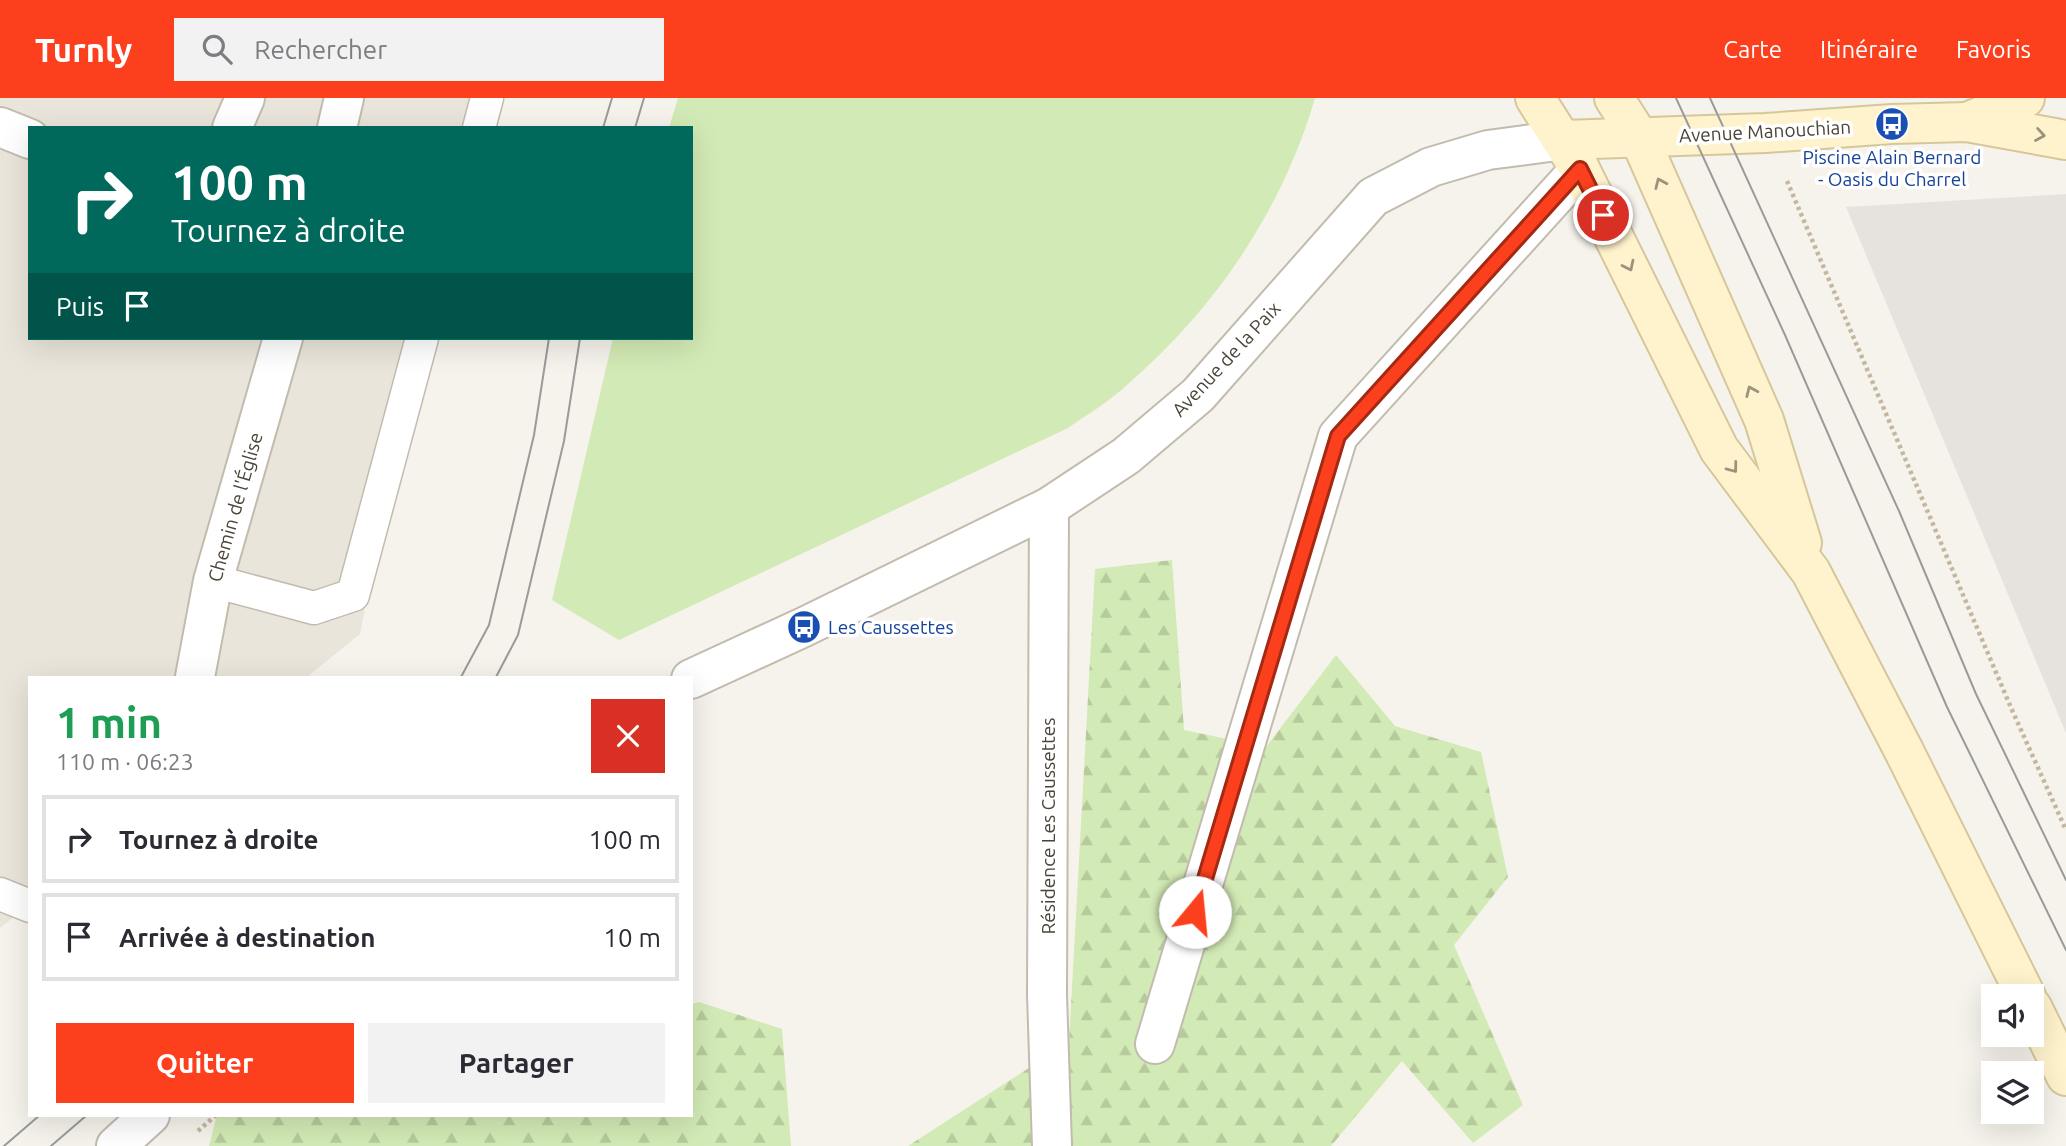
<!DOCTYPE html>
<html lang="fr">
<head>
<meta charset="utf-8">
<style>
	body { margin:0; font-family:Ubuntu,sans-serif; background:#f2f2f3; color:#2b2b33; height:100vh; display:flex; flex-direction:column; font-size:26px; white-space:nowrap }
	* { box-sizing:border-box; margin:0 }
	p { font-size:23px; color:#7c7c81 }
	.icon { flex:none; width:38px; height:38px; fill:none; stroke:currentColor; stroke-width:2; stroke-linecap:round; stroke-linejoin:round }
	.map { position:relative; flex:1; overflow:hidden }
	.panel { position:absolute; left:28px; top:578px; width:665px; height:441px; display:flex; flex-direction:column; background:#fff; border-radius:0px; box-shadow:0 7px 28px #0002 }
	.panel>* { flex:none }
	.guide { position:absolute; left:28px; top:28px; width:665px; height:214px; border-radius:0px; box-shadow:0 7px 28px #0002; background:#00695c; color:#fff; overflow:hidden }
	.buttons { position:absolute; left:1981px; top:886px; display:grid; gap:14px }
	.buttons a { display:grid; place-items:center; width:63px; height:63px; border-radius:0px; background:#fff; box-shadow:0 7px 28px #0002; font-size:35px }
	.pin { position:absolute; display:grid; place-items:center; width:60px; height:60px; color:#fff; margin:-30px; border:4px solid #fff; border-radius:50%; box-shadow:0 2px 7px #0007 }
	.me { position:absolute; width:77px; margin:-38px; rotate:17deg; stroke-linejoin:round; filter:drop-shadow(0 0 5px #0008) }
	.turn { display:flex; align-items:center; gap:24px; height:147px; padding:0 28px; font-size:32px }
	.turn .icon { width:91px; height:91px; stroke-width:2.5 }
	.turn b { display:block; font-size:49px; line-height:60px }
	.then { display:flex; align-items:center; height:66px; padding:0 28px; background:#0003; gap:14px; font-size:26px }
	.round { display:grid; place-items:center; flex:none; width:74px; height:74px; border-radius:0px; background:#f2f2f3 }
	.overview { display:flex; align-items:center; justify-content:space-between; height:119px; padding:0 28px }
	h1 { font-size:42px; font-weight:700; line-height:52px; color:#1e9e55 }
	.cta { display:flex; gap:14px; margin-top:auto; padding:14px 28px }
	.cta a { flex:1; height:80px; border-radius:0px; background:#fc3f1d; color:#fff; font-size:28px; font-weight:700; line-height:80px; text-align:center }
	.cta a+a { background:#f2f2f3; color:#2b2b33 }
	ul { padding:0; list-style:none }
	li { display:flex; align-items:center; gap:21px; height:88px; margin:0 14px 10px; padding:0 14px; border:4px solid #e1e1e2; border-radius:0px }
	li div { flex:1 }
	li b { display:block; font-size:26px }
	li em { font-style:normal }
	header { display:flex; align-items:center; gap:42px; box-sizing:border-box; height:98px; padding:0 35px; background:#fc3f1d; color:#fff }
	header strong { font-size:33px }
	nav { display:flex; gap:38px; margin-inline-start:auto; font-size:24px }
	.search { width:490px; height:63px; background:#f2f2f3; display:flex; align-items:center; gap:18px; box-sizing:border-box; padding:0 24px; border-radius:0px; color:#7c7c81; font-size:26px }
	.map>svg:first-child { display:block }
	.residential { fill:#eae5da }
	.industrial { fill:#e6e2dd }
	.green { fill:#d2eab5 }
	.forest { fill:url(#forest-firs) }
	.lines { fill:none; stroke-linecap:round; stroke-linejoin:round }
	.service-casing { stroke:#c2bbae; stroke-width:35 }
	.minor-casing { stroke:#c2bbae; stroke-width:42 }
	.tertiary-casing { stroke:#c2bbae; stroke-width:42 }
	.secondary-casing { stroke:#d6c79b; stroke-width:42 }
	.path { stroke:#c4b79f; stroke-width:4.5; stroke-dasharray:3.5 3.5; stroke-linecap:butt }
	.service { stroke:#fff; stroke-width:32 }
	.minor { stroke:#fff; stroke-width:38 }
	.tertiary { stroke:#fff; stroke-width:38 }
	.secondary { stroke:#fff3cd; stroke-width:38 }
	.tram { stroke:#9a9a9a; stroke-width:2 }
	.oneway { stroke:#9c937c }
	.route-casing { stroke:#a42913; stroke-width:18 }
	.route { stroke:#fc3f1d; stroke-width:12 }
	.labels { text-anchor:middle; stroke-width:7; stroke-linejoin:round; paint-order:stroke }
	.street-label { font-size:19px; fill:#4b4439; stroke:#fff }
	.transit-label { font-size:19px; fill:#164399; stroke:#fff }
</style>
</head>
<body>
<header>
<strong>Turnly</strong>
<div class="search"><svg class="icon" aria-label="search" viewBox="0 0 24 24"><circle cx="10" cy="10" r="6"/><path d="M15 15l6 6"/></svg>Rechercher</div>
<nav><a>Carte</a><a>Itinéraire</a><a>Favoris</a></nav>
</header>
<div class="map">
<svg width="2066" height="1048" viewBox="0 0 2066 1048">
	<defs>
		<pattern id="forest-firs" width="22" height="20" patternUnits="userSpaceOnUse" patternTransform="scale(1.75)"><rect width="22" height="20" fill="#d2eab5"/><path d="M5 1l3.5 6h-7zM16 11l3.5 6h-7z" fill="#b6ca9c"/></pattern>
	</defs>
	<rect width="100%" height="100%" fill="#f6f3ec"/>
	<path class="residential" d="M0,0h498l-17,30h-451v210h389l-59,296 -53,43h-277v227l-30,24z"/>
	<path class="industrial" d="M2066,96v539l-220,-526z"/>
	<path class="green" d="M678,0h637c-32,111 -100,211 -187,286 -18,17 -40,30 -60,44l-449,212 -67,-40 61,-262h78v-210h-22z"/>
	<g class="forest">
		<path d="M1172,462l12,170 82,17 70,-92 59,71 86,26 27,125 -54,68 69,160 -50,38 -71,-82 -71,85h-423l161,-104 26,-473z"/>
		<path d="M699,904l83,27 9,117h-582l8,-31h474v-111z"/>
	</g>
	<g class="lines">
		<g class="service-casing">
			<g id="service">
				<path d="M479,30l8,-30"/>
				<path d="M213,483l101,27 39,-13 69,-257"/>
				<path d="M0,796l30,12"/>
			</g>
		</g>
		<g class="minor-casing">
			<g id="minor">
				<path d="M0,29l30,12"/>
				<path d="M232,30l13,-30"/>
				<path d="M337,30l7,-30"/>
				<path d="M1049,409l-2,488 5,151"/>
				<path d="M195,579l18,-96 70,-243"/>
				<path d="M1155,946l183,-608 242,-267"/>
			</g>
		</g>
		<g class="tertiary-casing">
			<g id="tertiary">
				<path d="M691,581l113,-52 245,-120 77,-51 72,-61 175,-198 58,-30 57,-17 76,-10"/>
				<path d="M116,1048l34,-31"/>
			</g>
		</g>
		<g class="secondary-casing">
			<g id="secondary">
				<path d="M1535,0l45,71 139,280 92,123 93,179 122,245"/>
				<path d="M1614,0l25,39 125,283 38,123"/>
				<path d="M1967,24l58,-24"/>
				<path d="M1564,42l201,-7 127,-9 75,-2 99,18"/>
				<path d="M2032,909l34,69"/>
			</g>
		</g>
		<g class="path">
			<path d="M1787,83l225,529 54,120"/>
			<path d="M198,1033l18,-16"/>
		</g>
		<use href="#service" class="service"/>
		<use href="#minor" class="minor"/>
		<use href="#tertiary" class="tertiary"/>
		<use href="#secondary" class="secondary"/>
		<g class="tram">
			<path d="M1676,0l109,237 162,372 119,243"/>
			<path d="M1710,0l189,413 77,183 90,186"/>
			<path d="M603,30l9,-30"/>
			<path d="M635,30l9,-30"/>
			<path d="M461,579l28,-52 45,-190 15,-97"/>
			<path d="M496,579l22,-42 46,-194 16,-103"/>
			<path d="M4,1048l36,-31"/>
			<path d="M51,1048l36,-31"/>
		</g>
	</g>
	<defs><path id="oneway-chevron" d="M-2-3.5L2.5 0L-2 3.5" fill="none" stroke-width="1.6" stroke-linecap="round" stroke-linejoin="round" transform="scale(1.75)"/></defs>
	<g class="oneway">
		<use href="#oneway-chevron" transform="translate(2040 37) rotate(10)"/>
		<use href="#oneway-chevron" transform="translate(1660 85) rotate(-114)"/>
		<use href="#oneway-chevron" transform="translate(1629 168) rotate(64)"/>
		<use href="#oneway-chevron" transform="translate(1751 293) rotate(-114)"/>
		<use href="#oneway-chevron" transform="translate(1733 370) rotate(53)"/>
	</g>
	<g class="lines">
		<g class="route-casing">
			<path id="route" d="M1195,814l143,-476 242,-267 23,46"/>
		</g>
		<use href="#route" class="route"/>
	</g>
	<defs>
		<g id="bus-disc" transform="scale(1.75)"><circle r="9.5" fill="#1a4fb4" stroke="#fff"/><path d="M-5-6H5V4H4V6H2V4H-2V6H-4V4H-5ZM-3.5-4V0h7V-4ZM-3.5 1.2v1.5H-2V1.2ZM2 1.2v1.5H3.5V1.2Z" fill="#fff"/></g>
	</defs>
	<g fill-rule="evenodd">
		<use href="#bus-disc" x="1892" y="26"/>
		<use href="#bus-disc" x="804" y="529"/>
	</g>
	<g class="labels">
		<g class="street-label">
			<text transform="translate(1765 33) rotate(-3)" y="7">Avenue Manouchian</text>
			<text transform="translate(1226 261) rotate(-47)" y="7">Avenue de la Paix</text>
			<text transform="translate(235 409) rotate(-74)" y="7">Chemin de l'Église</text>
			<text transform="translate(1048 728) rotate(-90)" y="7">Résidence Les Caussettes</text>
		</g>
		<g class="transit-label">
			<text x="1892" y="66">Piscine Alain Bernard<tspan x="1892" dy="22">- Oasis du Charrel</tspan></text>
			<text x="828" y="536" text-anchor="start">Les Caussettes</text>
		</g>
	</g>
</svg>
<div class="buttons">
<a><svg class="icon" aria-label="sound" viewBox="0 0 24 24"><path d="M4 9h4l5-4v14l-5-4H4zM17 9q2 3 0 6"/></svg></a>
<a><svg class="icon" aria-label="layers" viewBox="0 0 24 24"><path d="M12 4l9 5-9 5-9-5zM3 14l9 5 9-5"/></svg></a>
</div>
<div class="pin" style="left:1603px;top:117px;background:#d93025"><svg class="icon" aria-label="arrive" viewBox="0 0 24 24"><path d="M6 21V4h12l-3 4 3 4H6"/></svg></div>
<svg class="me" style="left:1195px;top:814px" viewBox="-20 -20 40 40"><circle r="19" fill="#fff"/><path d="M0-13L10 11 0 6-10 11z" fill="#fc3f1d"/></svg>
<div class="guide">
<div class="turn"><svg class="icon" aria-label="right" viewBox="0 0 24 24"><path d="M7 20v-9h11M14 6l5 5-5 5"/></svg><div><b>100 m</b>Tournez à droite</div></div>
<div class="then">Puis<svg class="icon" aria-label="arrive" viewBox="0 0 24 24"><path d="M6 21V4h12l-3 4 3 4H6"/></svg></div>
</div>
<section class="panel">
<div class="overview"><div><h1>1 min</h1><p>110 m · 06:23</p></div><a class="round" style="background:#d93025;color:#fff"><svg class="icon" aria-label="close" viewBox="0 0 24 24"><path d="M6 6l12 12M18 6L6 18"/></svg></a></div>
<ul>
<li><svg class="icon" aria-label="right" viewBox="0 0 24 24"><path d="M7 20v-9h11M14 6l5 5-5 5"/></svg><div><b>Tournez à droite</b></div><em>100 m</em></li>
<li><svg class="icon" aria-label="arrive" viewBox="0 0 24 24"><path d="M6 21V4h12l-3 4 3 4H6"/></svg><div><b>Arrivée à destination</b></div><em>10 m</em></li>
</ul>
<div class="cta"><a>Quitter</a><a>Partager</a></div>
</section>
</div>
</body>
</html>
